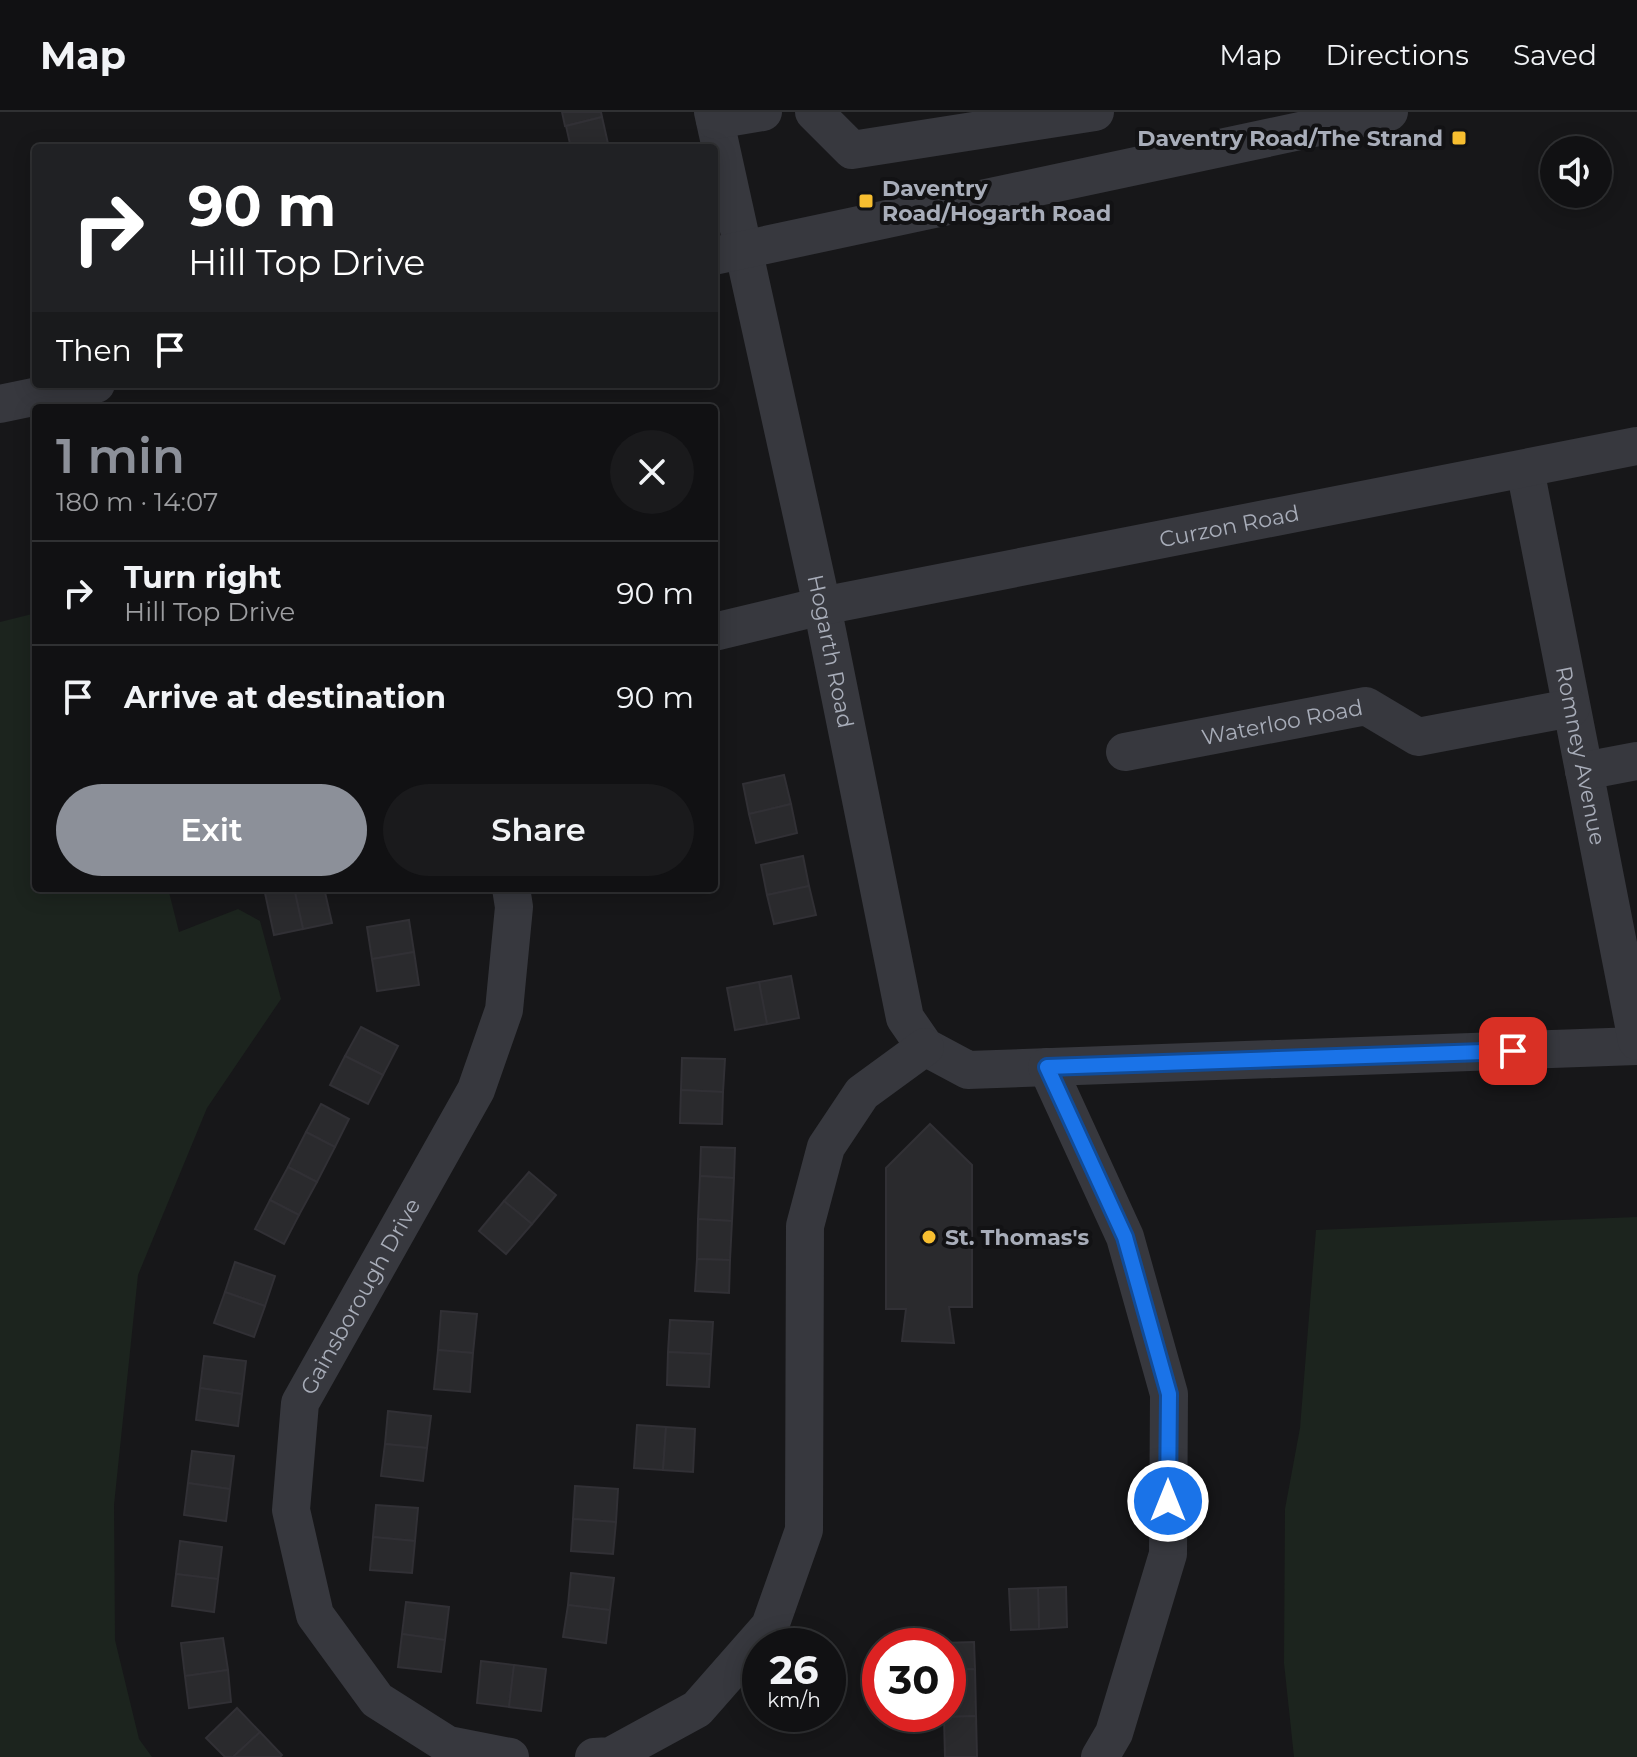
<!DOCTYPE html>
<html lang="en">
<head>
<meta charset="utf-8">
<style>
	body { margin:0; font-family:Montserrat,sans-serif; background:#1a1a1c; color:#f1f3f6; height:100vh; display:flex; flex-direction:column; font-size:30px; white-space:nowrap }
	* { box-sizing:border-box; margin:0 }
	p { font-size:26px; color:#9c9da0 }
	.icon { flex:none; width:44px; height:44px; fill:none; stroke:currentColor; stroke-width:2; stroke-linecap:round; stroke-linejoin:round }
	.map { position:relative; flex:1; overflow:hidden }
	.drawer { position:absolute; left:32px; top:292px; width:686px; height:488px; display:flex; flex-direction:column; background:#111113; border-radius:8px; box-shadow:0 4px 20px #0003,0 0 0 2px #303133 }
	.drawer>* { flex:none }
	.banner { position:absolute; left:32px; top:32px; width:686px; height:244px; border-radius:8px; box-shadow:0 4px 20px #0003,0 0 0 2px #303133; background:#202124; color:#fff; overflow:hidden }
	.buttons { position:absolute; left:1540px; top:24px; display:grid; gap:16px }
	.buttons a { display:grid; place-items:center; width:72px; height:72px; border-radius:50%; background:#111113; box-shadow:0 4px 20px #0003,0 0 0 2px #303133; font-size:40px }
	.speed { position:absolute; left:742px; top:1516px; display:flex; gap:16px; font-size:40px; font-weight:700; text-align:center }
	.speed>* { display:grid; place-content:center; width:104px; height:104px; border-radius:50%; background:#111113; box-shadow:0 4px 20px #0003,0 0 0 2px #303133; line-height:1 }
	.speed small { font-size:20px; font-weight:400 }
	.speed .limit { border:12px solid #d22; background:#fff; color:#111 }
	.pin { position:absolute; display:grid; place-items:center; width:68px; height:68px; color:#fff; margin:-34px; border-radius:16px; box-shadow:0 4px 12px #0006 }
	.me { position:absolute; width:88px; margin:-44px; rotate:0deg; stroke-linejoin:round; filter:drop-shadow(0 0 6px #0008) }
	.turn { display:flex; align-items:center; gap:28px; height:168px; padding:0 24px; font-size:36px }
	.turn .icon { width:104px; height:104px; stroke-width:2.5 }
	.turn b { display:block; font-size:56px; line-height:68px }
	.then { display:flex; align-items:center; height:76px; padding:0 24px; background:#0003; gap:16px; font-size:30px }
	.round { display:grid; place-items:center; flex:none; width:84px; height:84px; border-radius:42px; background:#1a1a1c }
	.headline { display:flex; align-items:center; justify-content:space-between; height:136px; padding:0 24px }
	h1 { font-size:48px; font-weight:600; line-height:60px; color:#8c9099 }
	.action { display:flex; gap:16px; margin-top:auto; padding:16px 24px }
	.action a { flex:1; height:92px; border-radius:48px; background:#8c9099; color:#fff; font-size:32px; font-weight:600; line-height:92px; text-align:center }
	.action a+a { background:#1a1a1c; color:#f1f3f6 }
	ul { padding:0; list-style:none }
	li { display:flex; align-items:center; gap:24px; height:104px; padding:0 24px; border-top:2px solid #303133 }
	li div { flex:1 }
	li b { display:block; font-size:30px }
	li em { font-style:normal }
	header { display:flex; align-items:center; gap:48px; box-sizing:border-box; height:112px; padding:0 40px; background:#111113; border-bottom:2px solid #303133 }
	header strong { font-size:38px }
	nav { display:flex; gap:44px; margin-inline-start:auto; font-size:28px }
	.map>svg:first-child { display:block }
	.green { fill:#1c241e }
	.building { fill:#2a2a2d; stroke:#313035; stroke-width:2 }
	.lines { fill:none; stroke-linecap:round; stroke-linejoin:round }
	.street { stroke:#37383e; stroke-width:38 }
	.route-casing { stroke:#114b97; stroke-width:20 }
	.route { stroke:#1a73e8; stroke-width:14 }
	.poi-dot { fill:#f7be30; stroke:#121214; stroke-width:3 }
	.labels { text-anchor:middle; stroke-width:8; stroke-linejoin:round; paint-order:stroke }
	.poi-label { font-size:22px; font-weight:bold; fill:#a8adb9; stroke:#121214; text-anchor:start }
	.street-label { font-size:22px; fill:#a8adb9; stroke:#121214 }
</style>
</head>
<body>
<header>
<strong>Map</strong>
<nav><a>Map</a><a>Directions</a><a>Saved</a></nav>
</header>
<div class="map">
<svg width="1637" height="1645" viewBox="0 0 1637 1645">
	<rect width="100%" height="100%" fill="#171719"/>
	<g class="green">
		<path d="M36,501v275h132l11,44 59,-23 22,12 21,78 -74,109 -69,167 -24,230 1,135 24,99 13,18h-152v-1135z"/>
		<path d="M1637,1105v540h-343l-10,-94 1,-154 15,-81 16,-198z"/>
	</g>
	<g class="building">
		<path d="M562,0h39l1,5 -37,9z"/>
		<path d="M602,5l7,31h-38l-5,-22z"/>
		<path d="M784,663l7,29 -42,10 -6,-30z"/>
		<path d="M791,692l6,29 -41,10 -7,-29z"/>
		<path d="M803,744l6,30 -42,9 -6,-30z"/>
		<path d="M809,774l7,29 -42,9 -7,-29z"/>
		<path d="M294,776h30l8,35 -29,6z"/>
		<path d="M294,776l9,41 -29,6 -9,-42z"/>
		<path d="M409,808l5,32 -42,7 -5,-32z"/>
		<path d="M414,840l5,33 -42,6 -5,-32z"/>
		<path d="M791,864l8,42 -32,6 -8,-42z"/>
		<path d="M759,870l8,42 -32,6 -8,-42z"/>
		<path d="M361,915l37,19 -15,29 -38,-19z"/>
		<path d="M345,944l38,19 -15,29 -38,-19z"/>
		<path d="M682,946l43,1 -2,33 -42,-2z"/>
		<path d="M681,978l42,2 -1,32 -42,-1z"/>
		<path d="M321,992l28,15 -14,28 -29,-15z"/>
		<path d="M930,1012l42,41v142h-23l5,36 -52,-2 4,-32h-20v-141z"/>
		<path d="M306,1020l29,15 -18,35 -29,-15z"/>
		<path d="M701,1035l34,1 -1,30 -34,-2z"/>
		<path d="M288,1055l29,15 -18,33 -29,-15z"/>
		<path d="M529,1060l27,23 -24,29 -28,-23z"/>
		<path d="M700,1064l34,2 -2,43 -34,-2z"/>
		<path d="M270,1088l29,15 -15,29 -29,-15z"/>
		<path d="M504,1089l28,23 -26,30 -27,-23z"/>
		<path d="M698,1107l34,2 -2,39 -33,-1z"/>
		<path d="M697,1147l33,1 -1,33 -34,-2z"/>
		<path d="M235,1150l40,14 -10,30 -40,-14z"/>
		<path d="M225,1180l40,14 -11,31 -40,-14z"/>
		<path d="M441,1199l36,3 -4,39 -35,-3z"/>
		<path d="M670,1208l43,2 -2,32 -43,-2z"/>
		<path d="M438,1238l35,3 -3,39 -36,-3z"/>
		<path d="M668,1240l43,2 -2,33 -42,-2z"/>
		<path d="M204,1244l42,5 -4,33 -42,-6z"/>
		<path d="M200,1276l42,6 -4,32 -42,-6z"/>
		<path d="M388,1299l43,5 -4,32 -42,-4z"/>
		<path d="M637,1313l29,2 -3,43 -29,-2z"/>
		<path d="M666,1315l29,2 -2,43 -30,-2z"/>
		<path d="M385,1332l42,4 -4,33 -42,-5z"/>
		<path d="M192,1339l42,5 -4,33 -42,-6z"/>
		<path d="M188,1371l42,6 -4,32 -42,-6z"/>
		<path d="M575,1374l43,3 -2,33 -43,-3z"/>
		<path d="M376,1393l42,3 -3,33 -42,-4z"/>
		<path d="M573,1407l43,3 -3,32 -42,-3z"/>
		<path d="M373,1425l42,4 -3,32 -42,-3z"/>
		<path d="M180,1429l42,6 -4,32 -42,-5z"/>
		<path d="M571,1461l43,5 -4,32 -42,-5z"/>
		<path d="M176,1462l42,5 -4,33 -42,-6z"/>
		<path d="M1066,1475l1,40 -28,2 -1,-41z"/>
		<path d="M1038,1476l1,41 -28,1 -2,-41z"/>
		<path d="M406,1490l43,5 -4,33 -43,-6z"/>
		<path d="M568,1493l42,5 -4,33 -43,-6z"/>
		<path d="M402,1522l43,6 -4,32 -43,-5z"/>
		<path d="M223,1526l5,32 -43,6 -4,-33z"/>
		<path d="M974,1530l1,27 -27,1v-24h-6v-3z"/>
		<path d="M481,1549l33,4 -5,42 -32,-4z"/>
		<path d="M514,1553l32,4 -5,42 -32,-4z"/>
		<path d="M975,1557l1,47 -32,1v-3h4v-44z"/>
		<path d="M228,1558l3,32 -42,6 -4,-32z"/>
		<path d="M237,1596l23,24 -27,25h-8l-19,-19z"/>
		<path d="M976,1604l1,41h-32l-1,-40z"/>
		<path d="M260,1620l22,23 -2,2h-47z"/>
	</g>
	<g class="lines">
		<g class="street">
			<path id="s1" d="M713,0l109,494 83,412 20,29 43,23 669,-24"/>
			<path d="M814,0l38,38 243,-38"/>
			<path d="M715,8l48,-8"/>
			<path d="M714,144l675,-144"/>
			<path d="M0,292l96,-20"/>
			<path id="s2" d="M1525,357l112,572"/>
			<path id="s3" d="M714,520l108,-26 815,-160"/>
			<path id="s4" d="M1125,640l241,-46 52,31 153,-29"/>
			<path d="M1584,659l53,-10"/>
			<path d="M1047,955l78,170 44,157 -1,160 -54,179 -14,24"/>
			<path id="s5" d="M510,1645l-62,-12 -71,-45 -62,-85 -24,-105 9,-107 176,-313 28,-80 10,-103 -3,-19"/>
			<path d="M594,1645l17,-1 86,-47 73,-83 34,-96 1,-304 21,-79 36,-54 63,-46"/>
		</g>
	</g>
	<g class="lines">
		<g class="route-casing">
			<path id="route" d="M1168,1389l1,-107 -44,-157 -78,-170 466,-16"/>
		</g>
		<use href="#route" class="route"/>
	</g>
	<g class="poi-dot">
		<rect x="1451" y="18" width="16" height="16" rx="4"/>
		<rect x="858" y="81" width="16" height="16" rx="4"/>
		<circle cx="929" cy="1125" r="8"/>
	</g>
	<g class="labels">
		<g class="poi-label">
			<text x="1443" y="34" text-anchor="end">Daventry Road/The Strand</text>
			<text x="882" y="84">Daventry<tspan x="882" dy="25">Road/Hogarth Road</tspan></text>
			<text x="945" y="1133">St. Thomas's</text>
		</g>
		<g class="street-label">
			<text dy="8" stroke="none"><textPath href="#s3" startOffset="526">Curzon Road</textPath></text>
			<text dy="8" stroke="none"><textPath href="#s1" startOffset="552">Hogarth Road</textPath></text>
			<text dy="8" stroke="none"><textPath href="#s4" startOffset="160">Waterloo Road</textPath></text>
			<text dy="8" stroke="none"><textPath href="#s2" startOffset="292">Romney Avenue</textPath></text>
			<text dy="8" stroke="none"><textPath href="#s5" startOffset="590">Gainsborough Drive</textPath></text>
		</g>
	</g>
</svg>
<div class="buttons">
<a><svg class="icon" aria-label="sound" viewBox="0 0 24 24"><path d="M4 9h4l5-4v14l-5-4H4zM17 9q2 3 0 6"/></svg></a>
</div>
<div class="speed"><div>26<small>km/h</small></div><div class="limit">30</div></div>
<div class="pin" style="left:1513px;top:939px;background:#d93025"><svg class="icon" aria-label="arrive" viewBox="0 0 24 24"><path d="M6 21V4h12l-3 4 3 4H6"/></svg></div>
<svg class="me" style="left:1168px;top:1389px" viewBox="-20 -20 40 40"><circle r="17" fill="#1a73e8" stroke="#fff" stroke-width="3"/><path d="M0-11L8 9 0 5-8 9z" fill="#fff"/></svg>
<div class="banner">
<div class="turn"><svg class="icon" aria-label="right" viewBox="0 0 24 24"><path d="M7 20v-9h11M14 6l5 5-5 5"/></svg><div><b>90 m</b>Hill Top Drive</div></div>
<div class="then">Then<svg class="icon" aria-label="arrive" viewBox="0 0 24 24"><path d="M6 21V4h12l-3 4 3 4H6"/></svg></div>
</div>
<section class="drawer">
<div class="headline"><div><h1>1 min</h1><p>180 m · 14:07</p></div><a class="round"><svg class="icon" aria-label="close" viewBox="0 0 24 24"><path d="M6 6l12 12M18 6L6 18"/></svg></a></div>
<ul>
<li><svg class="icon" aria-label="right" viewBox="0 0 24 24"><path d="M7 20v-9h11M14 6l5 5-5 5"/></svg><div><b>Turn right</b><p>Hill Top Drive</p></div><em>90 m</em></li>
<li><svg class="icon" aria-label="arrive" viewBox="0 0 24 24"><path d="M6 21V4h12l-3 4 3 4H6"/></svg><div><b>Arrive at destination</b></div><em>90 m</em></li>
</ul>
<div class="action"><a>Exit</a><a>Share</a></div>
</section>
</div>
</body>
</html>
